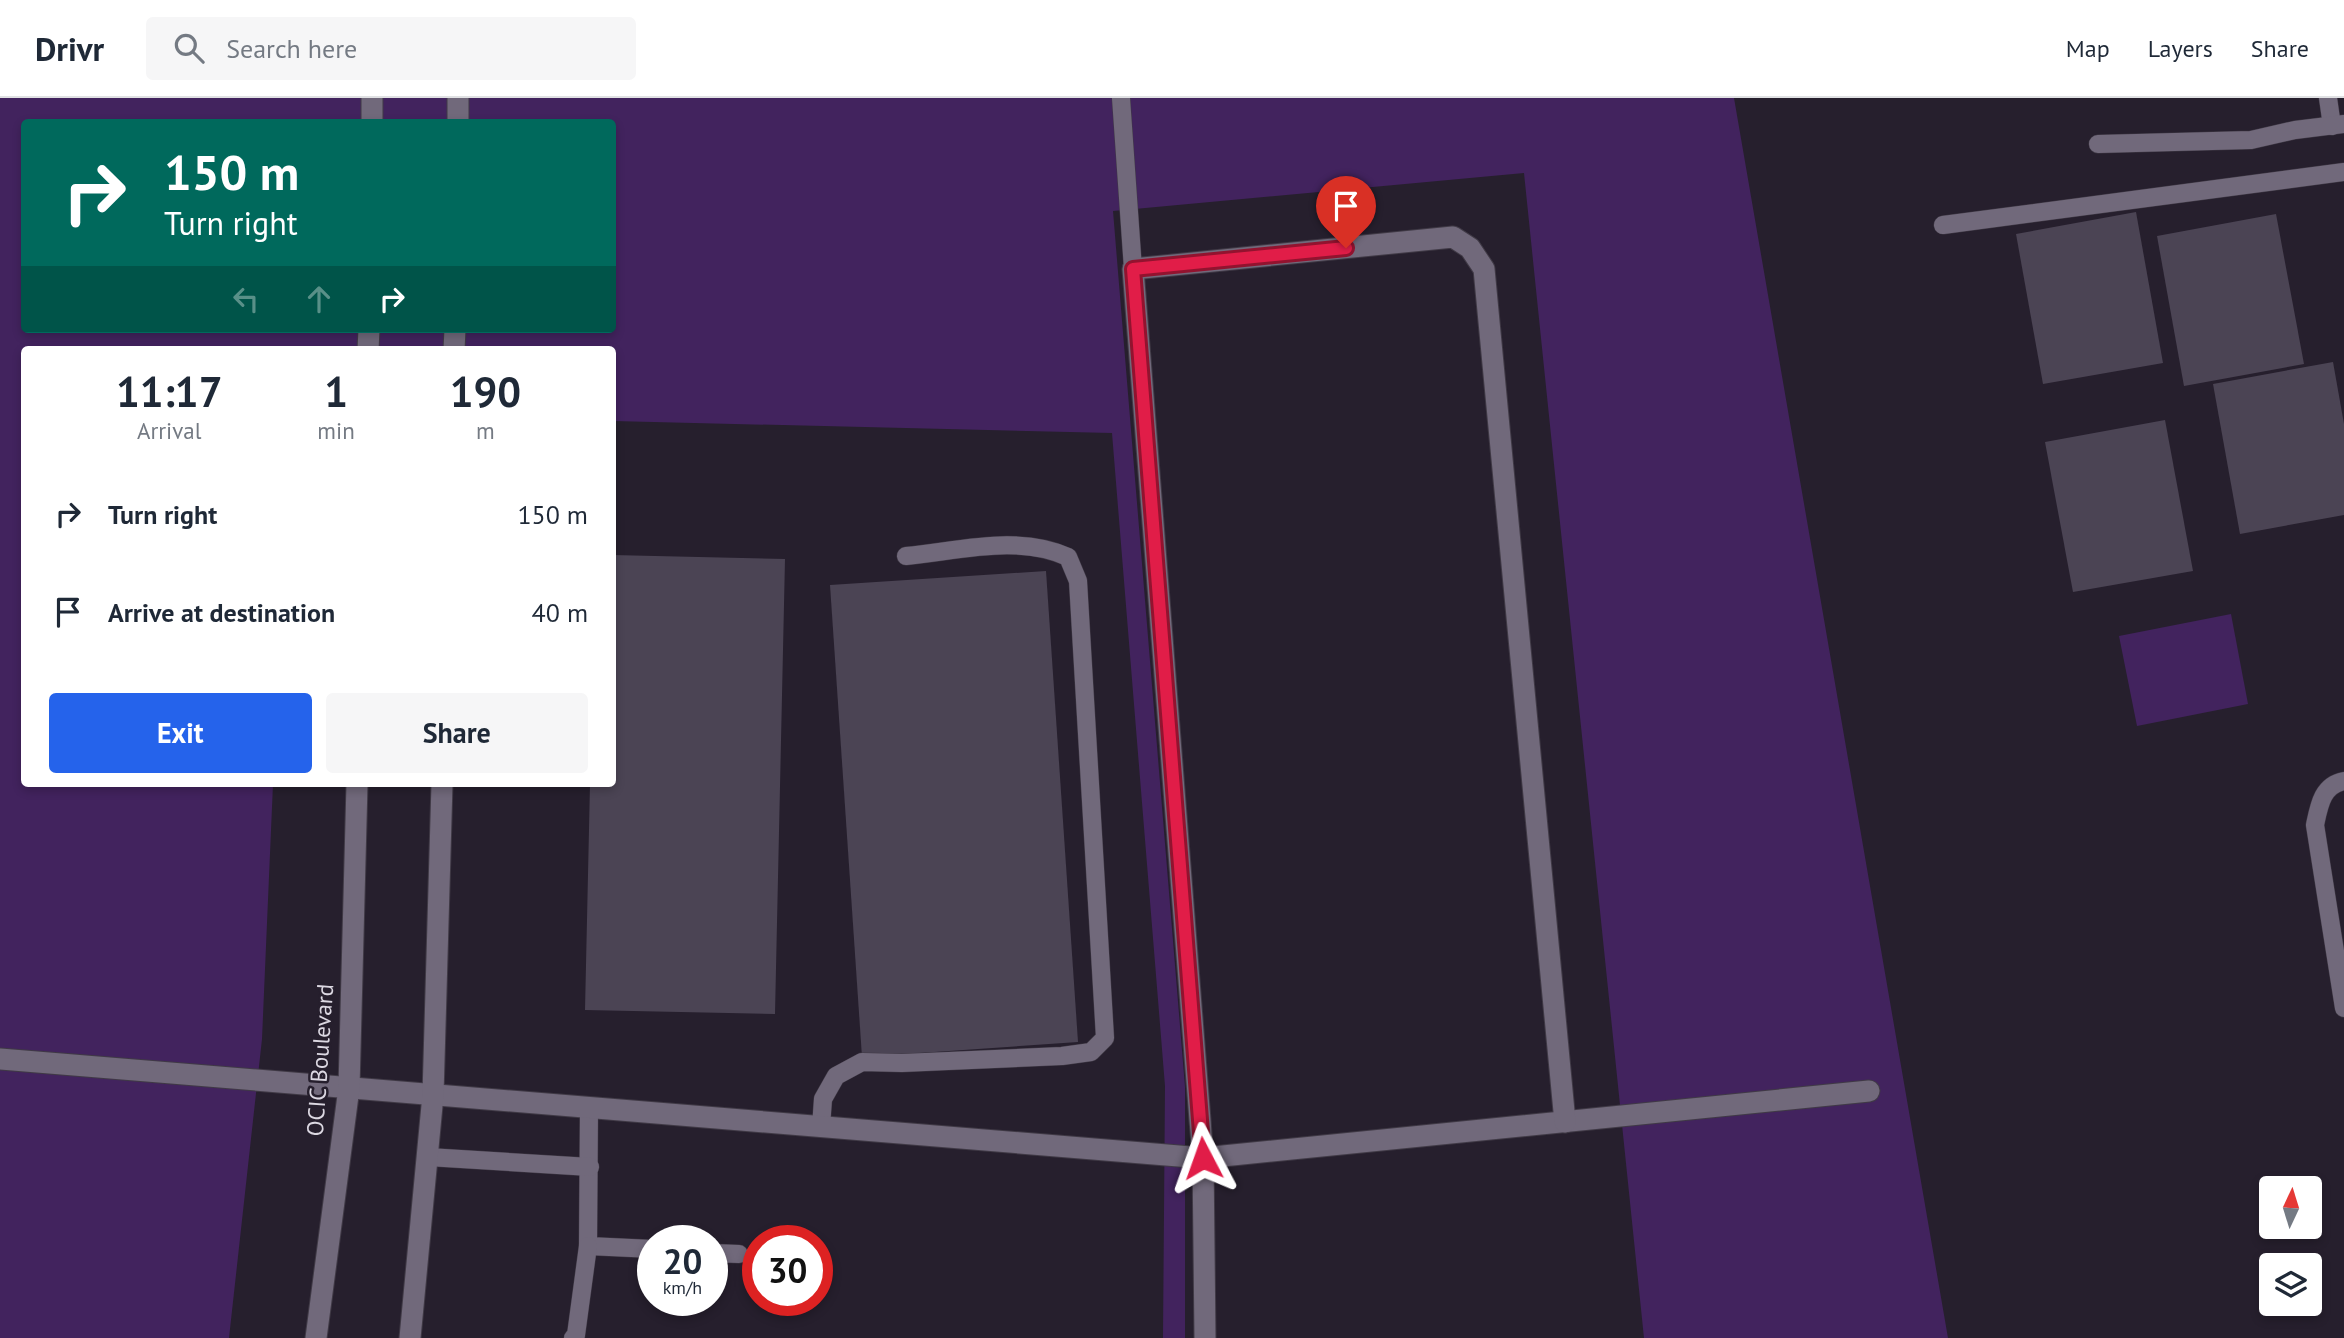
<!DOCTYPE html>
<html lang="en">
<head>
<meta charset="utf-8">
<style>
	body { margin:0; font-family:"PT Sans",sans-serif; background:#f6f6f7; color:#1f2937; height:100vh; display:flex; flex-direction:column; font-size:26px; white-space:nowrap }
	* { box-sizing:border-box; margin:0 }
	p { font-size:23px; color:#747a83 }
	.icon { flex:none; width:38px; height:38px; fill:none; stroke:currentColor; stroke-width:2; stroke-linecap:round; stroke-linejoin:round }
	.map { position:relative; flex:1; overflow:hidden }
	.drawer { position:absolute; left:21px; top:248px; width:595px; height:441px; display:flex; flex-direction:column; background:#fff; border-radius:7px; box-shadow:0 4px 10px #0003 }
	.drawer>* { flex:none }
	.guide { position:absolute; left:21px; top:21px; width:595px; height:214px; border-radius:7px; box-shadow:0 4px 10px #0003; background:#00695c; color:#fff; overflow:hidden }
	.needle { width:46px; rotate:4deg }
	.fabs { position:absolute; left:2259px; top:1078px; display:grid; gap:14px }
	.fabs a { display:grid; place-items:center; width:63px; height:63px; border-radius:7px; background:#fff; box-shadow:0 4px 10px #0003; font-size:35px }
	.speed { position:absolute; left:637px; top:1127px; display:flex; gap:14px; font-size:35px; font-weight:700; text-align:center }
	.speed>* { display:grid; place-content:center; width:91px; height:91px; border-radius:50%; background:#fff; box-shadow:0 4px 10px #0003; line-height:1 }
	.speed small { font-size:18px; font-weight:400 }
	.speed .limit { border:10px solid #d22; background:#fff; color:#111 }
	.pin { position:absolute; display:grid; place-items:center; width:60px; height:60px; color:#fff; margin:-72px -30px; border-radius:50% 50% 50% 0; rotate:-45deg; box-shadow:0 0 7px #0007 }
	.pin .icon { rotate:45deg }
	.me { position:absolute; width:77px; margin:-38px; rotate:356deg; stroke-linejoin:round; filter:drop-shadow(0 0 5px #0008) }
	.turn { display:flex; align-items:center; gap:24px; height:147px; padding:0 28px; font-size:32px }
	.turn .icon { width:91px; height:91px; stroke-width:2.5 }
	.turn b { display:block; font-size:49px; line-height:60px }
	.lanes { display:flex; align-items:center; height:66px; padding:0 28px; background:#0003; justify-content:center; gap:35px; direction:ltr }
	.lanes .off { opacity:.35 }
	.eta { display:flex; justify-content:space-evenly; align-items:center; height:119px; text-align:center }
	.eta b { font-size:42px; font-weight:600; line-height:49px }
	.primary-button { display:flex; gap:14px; margin-top:auto; padding:14px 28px }
	.primary-button a { flex:1; height:80px; border-radius:7px; background:#2563eb; color:#fff; font-size:28px; font-weight:600; line-height:80px; text-align:center }
	.primary-button a+a { background:#f6f6f7; color:#1f2937 }
	ul { padding:0; list-style:none }
	li { display:flex; align-items:center; gap:21px; height:98px; padding:0 28px }
	li div { flex:1 }
	li b { display:block; font-size:26px }
	li em { font-style:normal }
	header { display:flex; align-items:center; gap:42px; box-sizing:border-box; height:98px; padding:0 35px; background:#fff; border-bottom:2px solid #e0e1e3 }
	header strong { font-size:33px }
	nav { display:flex; gap:38px; margin-inline-start:auto; font-size:24px }
	.search { width:490px; height:63px; background:#f6f6f7; display:flex; align-items:center; gap:18px; box-sizing:border-box; padding:0 24px; border-radius:7px; color:#747a83; font-size:26px }
	.map>svg:first-child { display:block }
	.green { fill:#42235e; fill-rule:evenodd }
	.building { fill:#4b4454 }
	.lines { fill:none; stroke-linecap:round; stroke-linejoin:round }
	.service-casing { stroke:#403a46; stroke-width:19 }
	.minor-casing { stroke:#403a46; stroke-width:23 }
	.tertiary-casing { stroke:#403a46; stroke-width:23 }
	.service { stroke:#71697b; stroke-width:18 }
	.minor { stroke:#71697b; stroke-width:21 }
	.tertiary { stroke:#71697b; stroke-width:21 }
	.route-casing { stroke:#92132f; stroke-width:18 }
	.route { stroke:#e11d48; stroke-width:12 }
	.labels { text-anchor:middle; stroke-width:5; stroke-linejoin:round; paint-order:stroke }
	.street-label { font-size:23px; fill:#dcd8e2; stroke:#261f2d }
</style>
</head>
<body>
<header>
<strong>Drivr</strong>
<div class="search"><svg class="icon" aria-label="search" viewBox="0 0 24 24"><circle cx="10" cy="10" r="6"/><path d="M15 15l6 6"/></svg>Search here</div>
<nav><a>Map</a><a>Layers</a><a>Share</a></nav>
</header>
<div class="map">
<svg width="2344" height="1240" viewBox="0 0 2344 1240">
	<rect width="100%" height="100%" fill="#261f2d"/>
	<g class="green">
		<path d="M0,0h1734l214,1240h-304l-120,-1165 -411,38 72,876v251h-22l2,-252 -53,-653 -499,-12 -1,-71h-588v434h249l-11,255 -33,299h-229zM24,24h588v207h-588z"/>
		<path d="M2231,516l17,90 -111,22 -18,-90z"/>
	</g>
	<g class="building">
		<path d="M2136,114l27,151 -120,21 -27,-150z"/>
		<path d="M2276,116l28,150 -120,22 -27,-150z"/>
		<path d="M2333,264l11,62v91l-104,19 -27,-150z"/>
		<path d="M2165,322l28,151 -120,21 -28,-150z"/>
		<path d="M612,457l173,4 -10,455 -190,-4 5,-226h22z"/>
		<path d="M1046,473l32,471 -216,15 -32,-472z"/>
	</g>
	<g class="lines">
		<g class="service-casing">
			<g id="service">
				<path d="M1121,0l12,171"/>
				<path d="M2328,0l4,28"/>
				<path d="M2098,46l153,-4 44,-10 49,-6"/>
				<path d="M1943,127l401,-53"/>
				<path d="M2344,683c-22,4 -25,25 -29,44l29,183"/>
				<path d="M589,1009l-1,139 65,3"/>
				<path d="M821,1029l2,-28 13,-23 26,-14 40,1 160,-7 29,-4 14,-14 -27,-457 -10,-24c-49,-23 -110,-6 -162,-1"/>
				<path d="M428,1059l162,10"/>
				<path d="M712,1155l27,1"/>
				<path d="M573,1240l3,-3 12,-89"/>
			</g>
		</g>
		<g class="minor-casing">
			<g id="minor">
				<path d="M0,961l1203,99 666,-67"/>
				<path d="M1205,1240l-2,-180 -70,-889 320,-32 17,11 14,21 81,853"/>
			</g>
		</g>
		<g class="tertiary-casing">
			<g id="tertiary">
				<path d="M372,0v24"/>
				<path d="M458,0v24"/>
				<path d="M368,252l1,-21"/>
				<path d="M454,252l1,-21"/>
				<path d="M316,1240l33,-250 8,-304"/>
				<path d="M410,1240l23,-243 9,-311"/>
			</g>
		</g>
		<use href="#service" class="service"/>
		<use href="#minor" class="minor"/>
		<use href="#tertiary" class="tertiary"/>
	</g>
	<g class="lines">
		<g class="route-casing">
			<path id="route" d="M1203,1060l-70,-889 213,-21"/>
		</g>
		<use href="#route" class="route"/>
	</g>
	<g class="labels">
		<g class="street-label">
			<text transform="translate(320 962) rotate(-86)" y="8">OCIC Boulevard</text>
		</g>
	</g>
</svg>
<div class="fabs">
<a><svg class="needle" viewBox="-14 -14 28 28"><path d="M0-13l5 13h-10z" fill="#e53935"/><path d="M0 13l5-13h-10z" fill="#747a83"/></svg></a>
<a><svg class="icon" aria-label="layers" viewBox="0 0 24 24"><path d="M12 4l9 5-9 5-9-5zM3 14l9 5 9-5"/></svg></a>
</div>
<div class="speed"><div>20<small>km/h</small></div><div class="limit">30</div></div>
<div class="pin" style="left:1346px;top:150px;background:#d93025"><svg class="icon" aria-label="arrive" viewBox="0 0 24 24"><path d="M6 21V4h12l-3 4 3 4H6"/></svg></div>
<svg class="me" style="left:1203px;top:1060px" viewBox="-20 -20 40 40"><path d="M0-17L14 15 0 8-14 15z" fill="#e11d48" stroke="#fff" stroke-width="4"/></svg>
<div class="guide">
<div class="turn"><svg class="icon" aria-label="right" viewBox="0 0 24 24"><path d="M7 20v-9h11M14 6l5 5-5 5"/></svg><div><b>150 m</b>Turn right</div></div>
<div class="lanes"><svg class="icon off" aria-label="left" viewBox="0 0 24 24"><path d="M17 20v-9H6M10 6l-5 5 5 5"/></svg><svg class="icon off" aria-label="ahead" viewBox="0 0 24 24"><path d="M12 20V5M6 11l6-6 6 6"/></svg><svg class="icon" aria-label="right" viewBox="0 0 24 24"><path d="M7 20v-9h11M14 6l5 5-5 5"/></svg></div>
</div>
<section class="drawer">
<div class="eta">
<div><b>11:17</b><p>Arrival</p></div>
<div><b>1</b><p>min</p></div>
<div><b>190</b><p>m</p></div>
</div>
<ul>
<li><svg class="icon" aria-label="right" viewBox="0 0 24 24"><path d="M7 20v-9h11M14 6l5 5-5 5"/></svg><div><b>Turn right</b></div><em>150 m</em></li>
<li><svg class="icon" aria-label="arrive" viewBox="0 0 24 24"><path d="M6 21V4h12l-3 4 3 4H6"/></svg><div><b>Arrive at destination</b></div><em>40 m</em></li>
</ul>
<div class="primary-button"><a>Exit</a><a>Share</a></div>
</section>
</div>
</body>
</html>
